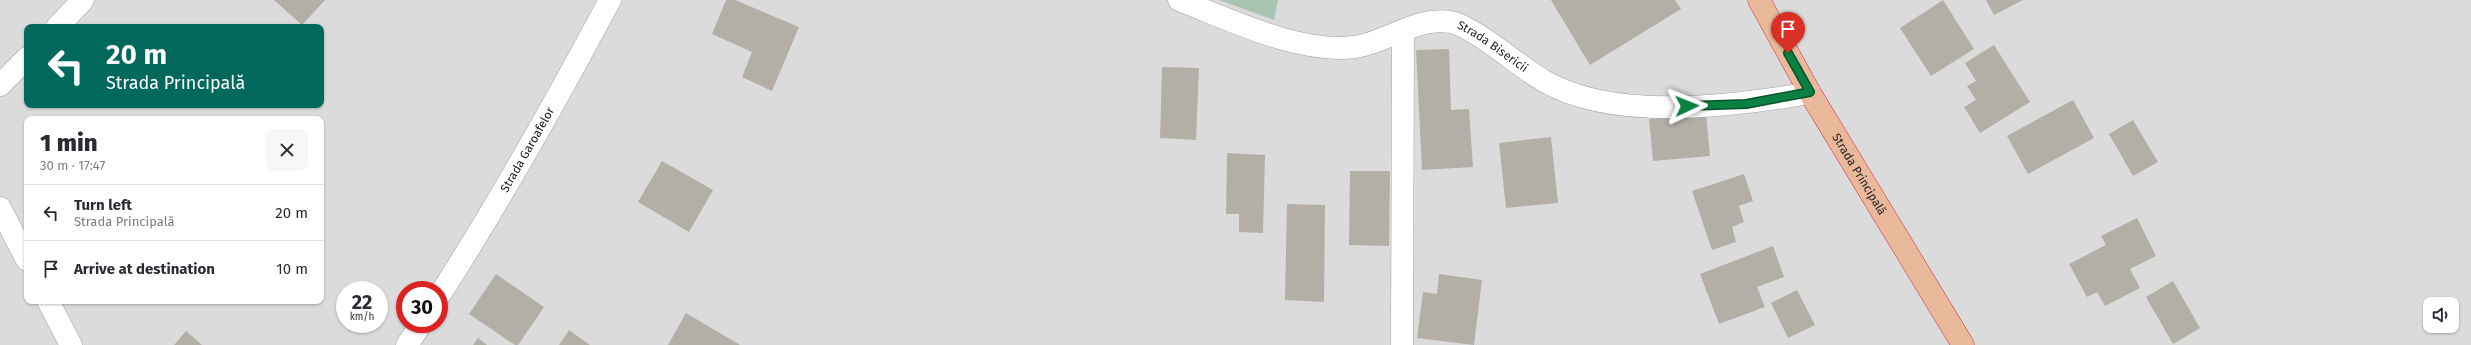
<!DOCTYPE html>
<html lang="en">
<head>
<meta charset="utf-8">
<style>
	body { margin:0; font-family:"Fira Sans",sans-serif; background:#f7f7f7; color:#2b2b33; height:100vh; display:flex; flex-direction:column; font-size:15px; white-space:nowrap }
	* { box-sizing:border-box; margin:0 }
	p { font-size:13px; color:#7c7c81 }
	.icon { flex:none; width:22px; height:22px; fill:none; stroke:currentColor; stroke-width:2; stroke-linecap:round; stroke-linejoin:round }
	.map { position:relative; flex:1; overflow:hidden }
	.sheet { position:absolute; left:24px; top:116px; width:300px; height:188px; display:flex; flex-direction:column; background:#fff; border-radius:8px; box-shadow:0 1px 3px #0004 }
	.sheet>* { flex:none }
	.banner { position:absolute; left:24px; top:24px; width:300px; height:84px; border-radius:8px; box-shadow:0 1px 3px #0004; background:#00695c; color:#fff; overflow:hidden }
	.buttons { position:absolute; left:2423px; top:297px; display:grid; gap:8px }
	.buttons a { display:grid; place-items:center; width:36px; height:36px; border-radius:8px; background:#fff; box-shadow:0 1px 3px #0004; font-size:20px }
	.speed { position:absolute; left:336px; top:281px; display:flex; gap:8px; font-size:20px; font-weight:700; text-align:center }
	.speed>* { display:grid; place-content:center; width:52px; height:52px; border-radius:50%; background:#fff; box-shadow:0 1px 3px #0004; line-height:1 }
	.speed small { font-size:10px; font-weight:400 }
	.speed .limit { border:6px solid #d22; background:#fff; color:#111 }
	.pin { position:absolute; display:grid; place-items:center; width:34px; height:34px; color:#fff; margin:-41px -17px; border-radius:50% 50% 50% 0; rotate:-45deg; box-shadow:0 0 4px #0007 }
	.pin .icon { rotate:45deg }
	.me { position:absolute; width:44px; margin:-22px; rotate:88deg; stroke-linejoin:round; filter:drop-shadow(0 0 3px #0008) }
	.turn { display:flex; align-items:center; gap:14px; height:84px; padding:0 16px; font-size:18px }
	.turn .icon { width:52px; height:52px; stroke-width:2.5 }
	.turn b { display:block; font-size:28px; line-height:34px }
	.round { display:grid; place-items:center; flex:none; width:42px; height:42px; border-radius:8px; background:#f7f7f7 }
	.summary { display:flex; align-items:center; justify-content:space-between; height:68px; padding:0 16px }
	h1 { font-size:24px; font-weight:800; line-height:30px }
	ul { padding:0; list-style:none }
	li { display:flex; align-items:center; gap:12px; height:56px; padding:0 16px; border-top:1px solid #e1e1e2 }
	li div { flex:1 }
	li b { display:block; font-size:15px }
	li em { font-style:normal }
	.map>svg:first-child { display:block }
	.residential { fill:#dcdbdb; fill-rule:evenodd }
	.cemetery { fill:#a7c5b1 }
	.building { fill:#b3afa7 }
	.lines { fill:none; stroke-linecap:round; stroke-linejoin:round }
	.minor-casing { stroke:#a2a2a2; stroke-width:23 }
	.trunk-casing { stroke:#cd314c; stroke-width:23 }
	.minor { stroke:#fff; stroke-width:22 }
	.trunk { stroke:#eab89b; stroke-width:22 }
	.route-casing { stroke:#07532c; stroke-width:10 }
	.route { stroke:#0b8043; stroke-width:7 }
	.labels { text-anchor:middle; stroke-width:4; stroke-linejoin:round; paint-order:stroke }
	.street-label { font-size:12px; fill:#1e1e1e; stroke:#fff }
</style>
</head>
<body>
<div class="map">
<svg width="2471" height="345" viewBox="0 0 2471 345">
	<rect width="100%" height="100%" fill="#eeede5"/>
	<path class="residential" d="M0,0h2471v345h-2471zM27,27h294v78h-294zM27,119h294v182h-294zM345,290h34v34h-34zM405,290h34v34h-34zM2430,304h22v22h-22z"/>
	<path class="cemetery" d="M1219,0h59l-4,21v-1z"/>
	<g class="building">
		<path d="M274,0h51l-23,25z"/>
		<path d="M726,0h9l64,27 -27,64 -30,-14 10,-25 -40,-18z"/>
		<path d="M1551,0h124l6,9 -91,56z"/>
		<path d="M1943,0l31,49 -43,27 -31,-48z"/>
		<path d="M1986,0h37l-29,15z"/>
		<path d="M1994,45l36,57 -50,31 -16,-26 12,-7 -9,-14 9,-5 -11,-18z"/>
		<path d="M1449,49l2,61 18,-1 4,58 -51,3 -6,-120z"/>
		<path d="M1162,67l37,1 -3,72 -36,-2z"/>
		<path d="M2073,100l21,38 -66,36 -21,-38z"/>
		<path d="M1706,114l4,42 -57,5 -4,-42z"/>
		<path d="M2133,120l25,42 -25,14 -24,-42z"/>
		<path d="M1551,137l7,66 -52,5 -7,-65z"/>
		<path d="M1227,153l38,2 -2,78 -24,-1v-18h-13z"/>
		<path d="M662,161l51,29 -24,42 -51,-30z"/>
		<path d="M1350,171h40l-1,75 -40,-1z"/>
		<path d="M1744,174l9,27 -14,5 5,16 -12,5 4,15 -24,8 -20,-59z"/>
		<path d="M1287,204l38,1 -1,97 -39,-2z"/>
		<path d="M2137,218l19,38 -26,13 10,19 -35,18 -8,-14 -10,5 -18,-33 37,-19 -5,-9z"/>
		<path d="M1773,246l11,31 -27,10 8,20 -46,17 -19,-50z"/>
		<path d="M496,274l48,33 -26,38h-3l-46,-31z"/>
		<path d="M1439,274l43,6 -8,65 -57,-7 6,-46 14,2z"/>
		<path d="M2173,281l27,47 -27,16 -27,-47z"/>
		<path d="M1797,290l18,35 -27,13 -17,-35z"/>
		<path d="M686,313l54,32h-72z"/>
		<path d="M569,330l21,15h-31z"/>
		<path d="M186,331l16,14h-28z"/>
		<path d="M478,338l9,7h-14z"/>
	</g>
	<g class="lines">
		<g class="minor-casing">
			<g id="minor">
				<path id="s1" d="M1179,0c52,20 120,54 176,47 34,-5 61,-31 96,-25 22,4 70,46 93,59 71,41 189,25 266,12"/>
				<path d="M57,27l26,-27"/>
				<path d="M0,85l27,-27"/>
				<path d="M0,208l27,52"/>
				<path id="s2" d="M439,296c62,-96 117,-195 171,-296"/>
				<path d="M48,301l23,44"/>
				<path d="M407,345l14,-21"/>
				<path d="M1402,345l1,-314"/>
			</g>
		</g>
		<g class="trunk-casing">
			<g id="trunk">
				<path id="s3" d="M1759,0l51,93 153,252"/>
			</g>
		</g>
		<use href="#minor" class="minor"/>
		<use href="#trunk" class="trunk"/>
	</g>
	<g class="lines">
		<g class="route-casing">
			<path id="route" d="M1687,106l59,-2 64,-12 -22,-39"/>
		</g>
		<use href="#route" class="route"/>
	</g>
	<g class="labels">
		<g class="street-label">
			<text dy="4" stroke="none"><textPath href="#s1" startOffset="333">Strada Bisericii</textPath></text>
			<text dy="4" stroke="none"><textPath href="#s2" startOffset="171">Strada Garoafelor</textPath></text>
			<text dy="4" stroke="none"><textPath href="#s3" startOffset="201">Strada Principală</textPath></text>
		</g>
	</g>
</svg>
<div class="buttons">
<a><svg class="icon" aria-label="sound" viewBox="0 0 24 24"><path d="M4 9h4l5-4v14l-5-4H4zM17 9q2 3 0 6"/></svg></a>
</div>
<div class="speed"><div>22<small>km/h</small></div><div class="limit">30</div></div>
<div class="pin" style="left:1788px;top:53px;background:#d93025"><svg class="icon" aria-label="arrive" viewBox="0 0 24 24"><path d="M6 21V4h12l-3 4 3 4H6"/></svg></div>
<svg class="me" style="left:1687px;top:106px" viewBox="-20 -20 40 40"><path d="M0-17L14 15 0 8-14 15z" fill="#0b8043" stroke="#fff" stroke-width="4"/></svg>
<div class="banner">
<div class="turn"><svg class="icon" aria-label="left" viewBox="0 0 24 24"><path d="M17 20v-9H6M10 6l-5 5 5 5"/></svg><div><b>20 m</b>Strada Principală</div></div>
</div>
<section class="sheet">
<div class="summary"><div><h1>1 min</h1><p>30 m · 17:47</p></div><a class="round"><svg class="icon" aria-label="close" viewBox="0 0 24 24"><path d="M6 6l12 12M18 6L6 18"/></svg></a></div>
<ul>
<li><svg class="icon" aria-label="left" viewBox="0 0 24 24"><path d="M17 20v-9H6M10 6l-5 5 5 5"/></svg><div><b>Turn left</b><p>Strada Principală</p></div><em>20 m</em></li>
<li><svg class="icon" aria-label="arrive" viewBox="0 0 24 24"><path d="M6 21V4h12l-3 4 3 4H6"/></svg><div><b>Arrive at destination</b></div><em>10 m</em></li>
</ul>
</section>
</div>
</body>
</html>
